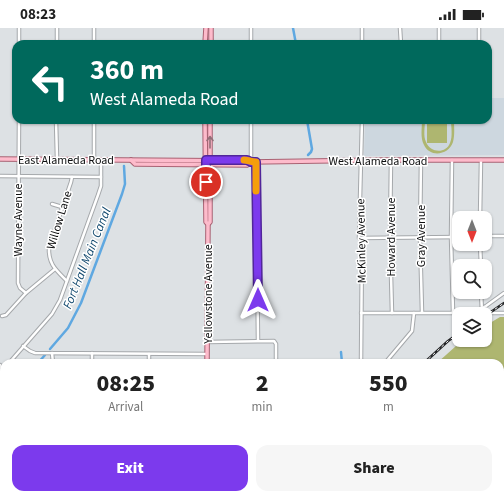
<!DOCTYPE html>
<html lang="en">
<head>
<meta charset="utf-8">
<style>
	body { margin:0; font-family:"Source Sans 3",sans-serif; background:#f6f6f6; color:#222; height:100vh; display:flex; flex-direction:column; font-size:15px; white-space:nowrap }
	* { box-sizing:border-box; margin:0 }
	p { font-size:13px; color:#767676 }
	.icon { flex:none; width:22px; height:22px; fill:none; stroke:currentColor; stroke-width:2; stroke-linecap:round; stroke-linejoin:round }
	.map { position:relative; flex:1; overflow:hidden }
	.side { position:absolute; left:0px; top:331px; width:504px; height:140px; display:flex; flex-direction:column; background:#fff; border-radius:12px 12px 0 0; box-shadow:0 1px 3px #0004 }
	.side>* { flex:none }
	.top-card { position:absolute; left:12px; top:12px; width:480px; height:84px; border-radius:12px; box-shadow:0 1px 3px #0004; background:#00695c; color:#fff; overflow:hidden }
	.needle { width:26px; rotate:180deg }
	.controls { position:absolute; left:452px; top:183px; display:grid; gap:8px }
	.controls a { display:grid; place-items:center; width:40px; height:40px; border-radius:8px; background:#fff; box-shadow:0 1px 3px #0004; font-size:20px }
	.pin { position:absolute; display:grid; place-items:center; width:34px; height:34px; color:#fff; margin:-17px; border:2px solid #fff; border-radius:50%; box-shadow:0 1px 4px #0007 }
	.me { position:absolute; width:44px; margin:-22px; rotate:0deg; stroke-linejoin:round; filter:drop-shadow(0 0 3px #0008) }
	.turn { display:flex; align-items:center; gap:14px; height:84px; padding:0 12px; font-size:18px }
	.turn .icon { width:52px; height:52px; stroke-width:2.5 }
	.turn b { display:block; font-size:28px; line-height:34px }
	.eta { display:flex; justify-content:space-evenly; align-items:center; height:68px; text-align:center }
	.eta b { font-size:24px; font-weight:800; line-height:28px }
	.primary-button { display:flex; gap:8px; margin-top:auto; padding:8px 12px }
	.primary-button a { flex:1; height:46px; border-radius:12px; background:#7c3aed; color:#fff; font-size:16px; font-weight:800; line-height:46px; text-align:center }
	.primary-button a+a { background:#f6f6f6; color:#222 }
	.status { display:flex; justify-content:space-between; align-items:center; height:28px; padding:0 20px; background:#fff; direction:ltr }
	.status svg { height:11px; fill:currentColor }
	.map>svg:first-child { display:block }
	.built { fill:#cdd7df }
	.green { fill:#aeb670 }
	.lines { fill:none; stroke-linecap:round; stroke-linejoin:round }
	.canal { stroke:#5fa8e1; stroke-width:2.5 }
	.minor-casing { stroke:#a5a8ab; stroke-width:4.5 }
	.major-casing { stroke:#a96273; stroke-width:5.5 }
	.minor { stroke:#fff; stroke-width:2.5 }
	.major { stroke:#fdbbcb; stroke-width:3.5 }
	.rail-casing { stroke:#242527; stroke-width:2.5 }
	.rail { stroke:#fff; stroke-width:1; stroke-dasharray:3; stroke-linecap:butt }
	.oneway { stroke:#916e77 }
	.route-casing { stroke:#51269a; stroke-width:10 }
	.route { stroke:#7c3aed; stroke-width:7 }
	.slow { stroke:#f59e0b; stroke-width:7 }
	.labels { text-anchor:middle; stroke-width:3; stroke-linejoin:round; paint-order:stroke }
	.street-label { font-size:12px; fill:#0e0f10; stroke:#fff }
	.water-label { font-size:13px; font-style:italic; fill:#11486e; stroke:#fff }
</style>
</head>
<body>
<div class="status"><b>08:23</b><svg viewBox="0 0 49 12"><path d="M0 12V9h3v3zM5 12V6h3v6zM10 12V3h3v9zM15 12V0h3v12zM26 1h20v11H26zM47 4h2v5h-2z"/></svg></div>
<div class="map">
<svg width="504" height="471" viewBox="0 0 504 471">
	<rect width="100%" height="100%" fill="#dde1e4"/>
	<path class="built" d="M488,70h16v57l-140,1 1,-36h123z"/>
	<g class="green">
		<path d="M422,92h3c0,7 -2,16 1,22 4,11 20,12 24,1 3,-7 1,-16 1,-23h3c0,7 1,15 -1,22 -4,13 -23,16 -29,3 -4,-7 -2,-17 -2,-25z"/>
		<rect x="427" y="92" width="20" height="23"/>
		<path d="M500,289h4v144h-4v-98h-63l19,-17 8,-6h21v-14z"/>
	</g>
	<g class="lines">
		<g class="canal">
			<path d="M293,0l3,16"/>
			<path d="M307,92l5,29 -1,3 -3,3"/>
			<path d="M50,321l18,-21 13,-25 41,-109 3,-10 -1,-18"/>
			<path d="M341,324l1,11"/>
			<path d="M38,335l7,-8"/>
			<path d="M500,437h4"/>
			<path d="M37,468l1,3"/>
		</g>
		<g class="minor-casing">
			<g id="minor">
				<path d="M251,0v16"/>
				<path d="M362,0v16"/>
				<path d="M400,0l1,16"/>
				<path d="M439,0v16"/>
				<path d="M479,0v16"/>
				<path d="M19,16v-16"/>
				<path d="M57,16v-16"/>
				<path d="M94,16v-16"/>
				<path d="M19,92l-1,163 2,5 6,5"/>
				<path d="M56,92l1,39"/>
				<path d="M251,92v42"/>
				<path d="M94,132v-40"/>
				<path d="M391,132l-1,77 2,76"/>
				<path d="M421,132l-1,77 2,75"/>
				<path d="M452,132l-1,77 2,75"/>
				<path d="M256,134l2,178"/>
				<path d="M0,148l101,1"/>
				<path d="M52,176l10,3"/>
				<path d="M480,190l1,-58"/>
				<path d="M485,208h19"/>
				<path d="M360,210l99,-1"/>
				<path d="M480,216l1,22"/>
				<path d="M67,253c-11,-11 -19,-17 -18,-34l22,-65 1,-5"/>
				<path d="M481,264l1,20"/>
				<path d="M482,280l4,-2 18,-13"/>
				<path d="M361,285h143"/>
				<path d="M2,288l4,-1 20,-22 29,-24"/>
				<path d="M208,314l66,-1 2,3v19"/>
				<path d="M23,318l7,5 5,2 172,1"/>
				<path d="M52,325l1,10"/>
				<path d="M92,325v10"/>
				<path d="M149,326v9"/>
				<path d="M9,335l43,-49 8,-14 38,-105 3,-9v-26"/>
				<path d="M361,335l1,-122 -3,-3 3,-118"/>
				<path d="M385,335l27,-32 2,-18"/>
				<path d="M0,337l4,8"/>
				<path d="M0,368l4,-3"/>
				<path d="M0,375l4,12"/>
				<path d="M0,415l3,-7 1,-12"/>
				<path d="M52,467l1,4"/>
				<path d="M92,467v4"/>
				<path d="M171,467v4"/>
				<path d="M348,467l1,4"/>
				<path d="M29,471l3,-4"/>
				<path d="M501,471v-23h3"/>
			</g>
		</g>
		<g class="major-casing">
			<g id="major">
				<path d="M211,0v16"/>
				<path d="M205,16l1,-16"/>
				<path d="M205,92l1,102 2,2 -1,139"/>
				<path d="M0,131l247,2 4,1 132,-2h121"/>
				<path d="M131,132l4,4 112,1 4,-3"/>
				<path d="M208,196l2,-2v-102"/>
				<path d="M207,467v4"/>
			</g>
		</g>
		<use href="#minor" class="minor"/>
		<use href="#major" class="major"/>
		<g class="rail-casing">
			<g id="rail">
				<path d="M485,288l19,-13"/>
				<path d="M424,335l24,-22 11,-8"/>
				<path d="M500,445h4"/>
				<path d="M414,467v4"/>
				<path d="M363,471l1,-4"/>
				<path d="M388,471v-4"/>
				<path d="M396,471v-4"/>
				<path d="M420,471l2,-4"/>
			</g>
		</g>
		<use href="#rail" class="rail"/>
	</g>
	<defs><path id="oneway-shaft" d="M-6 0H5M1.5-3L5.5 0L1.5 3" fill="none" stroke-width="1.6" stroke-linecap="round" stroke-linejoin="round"/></defs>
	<use class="oneway" href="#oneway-shaft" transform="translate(210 114) rotate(-90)"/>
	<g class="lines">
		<g class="route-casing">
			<path id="route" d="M206,154v-22h41l4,2h5l2,138"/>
		</g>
		<use href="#route" class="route"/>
		<path class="slow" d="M244,132c4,0 7,2 12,2v29"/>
	</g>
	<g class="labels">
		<g class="street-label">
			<text x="66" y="136">East Alameda Road</text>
			<text x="378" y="137">West Alameda Road</text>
			<text transform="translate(18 192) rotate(-90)" y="4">Wayne Avenue</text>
			<text transform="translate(59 192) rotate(-73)" y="4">Willow Lane</text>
			<text transform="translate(421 208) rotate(-90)" y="4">Gray Avenue</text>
			<text transform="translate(391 209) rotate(-90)" y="4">Howard Avenue</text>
			<text transform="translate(361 213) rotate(-91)" y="4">McKinley Avenue</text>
			<text transform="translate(208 266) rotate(-90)" y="4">Yellowstone Avenue</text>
		</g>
		<g class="water-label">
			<text transform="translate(86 230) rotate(-68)" y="5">Fort Hall Main Canal</text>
		</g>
	</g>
</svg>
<div class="controls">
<a><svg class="needle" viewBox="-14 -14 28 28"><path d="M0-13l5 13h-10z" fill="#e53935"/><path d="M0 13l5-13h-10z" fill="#767676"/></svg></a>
<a><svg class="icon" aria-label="search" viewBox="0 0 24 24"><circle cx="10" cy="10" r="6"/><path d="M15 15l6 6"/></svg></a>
<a><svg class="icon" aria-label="layers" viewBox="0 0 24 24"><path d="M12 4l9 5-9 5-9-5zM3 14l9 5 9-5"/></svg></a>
</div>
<div class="pin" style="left:206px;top:154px;background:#d93025"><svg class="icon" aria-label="arrive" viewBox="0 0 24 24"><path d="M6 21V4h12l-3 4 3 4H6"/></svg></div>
<svg class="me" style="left:258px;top:272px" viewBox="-20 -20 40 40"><path d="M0-17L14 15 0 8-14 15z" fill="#7c3aed" stroke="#fff" stroke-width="4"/></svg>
<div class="top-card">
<div class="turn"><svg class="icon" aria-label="left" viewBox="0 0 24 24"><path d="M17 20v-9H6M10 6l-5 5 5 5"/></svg><div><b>360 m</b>West Alameda Road</div></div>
</div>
<section class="side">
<div class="eta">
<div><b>08:25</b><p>Arrival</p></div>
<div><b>2</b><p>min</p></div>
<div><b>550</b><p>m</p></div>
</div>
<div class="primary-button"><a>Exit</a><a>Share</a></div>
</section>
</div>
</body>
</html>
